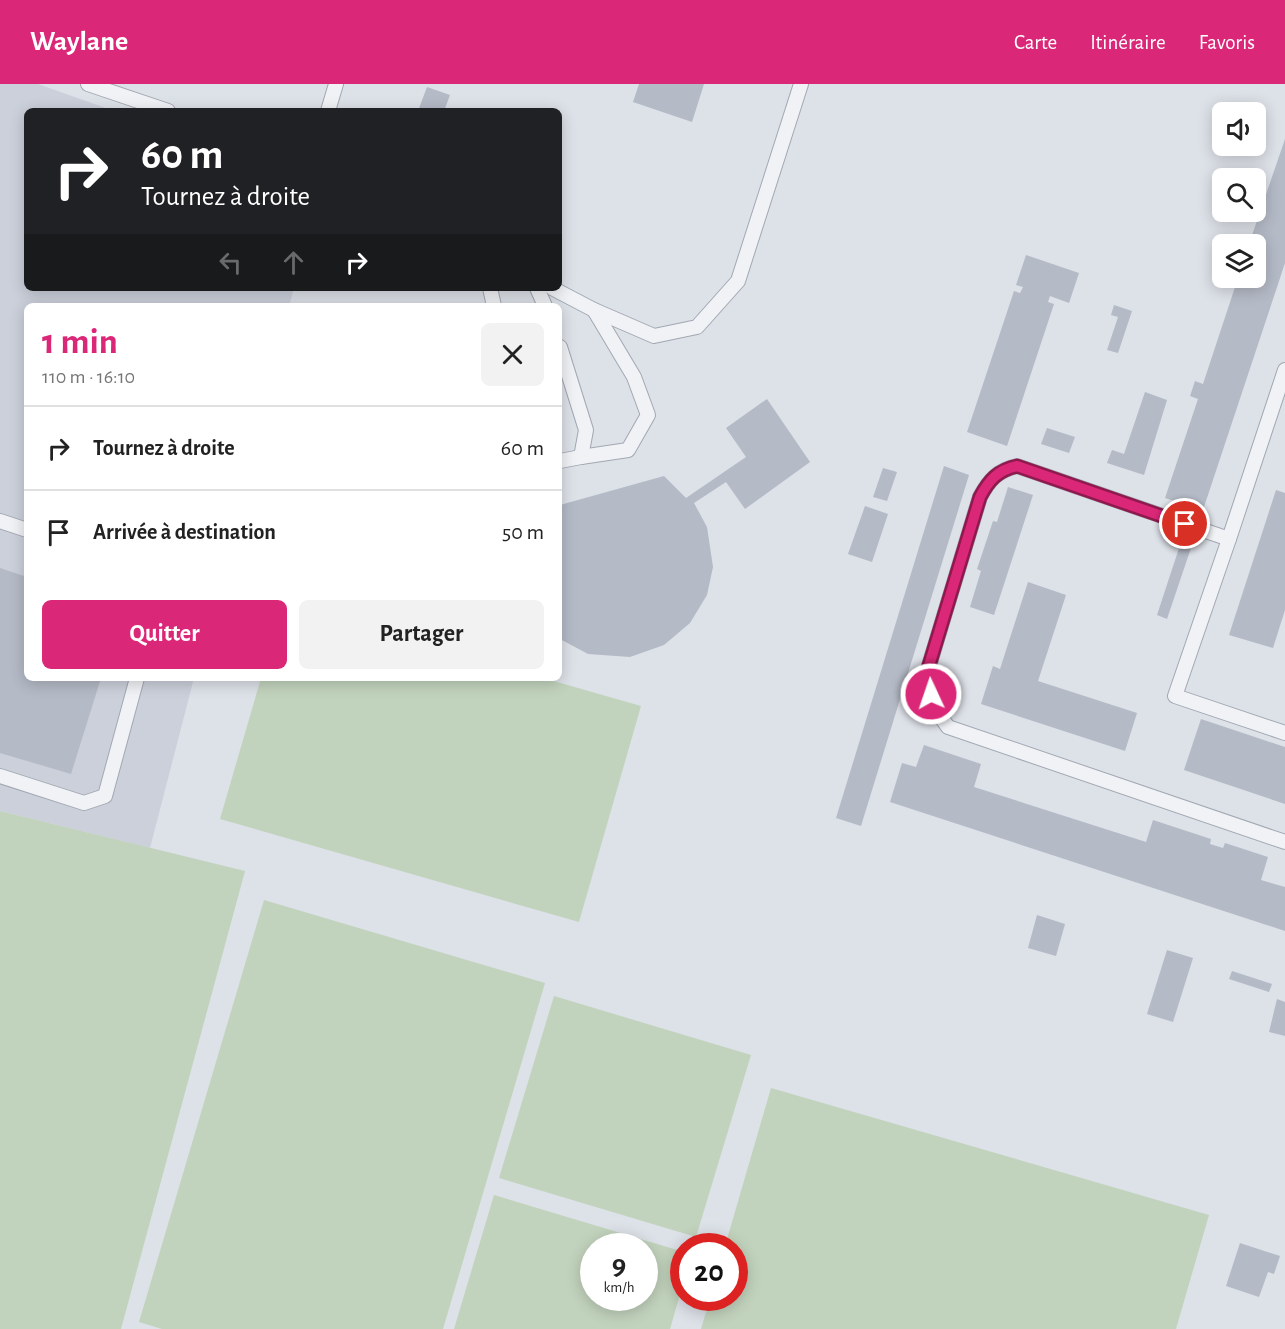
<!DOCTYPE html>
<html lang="fr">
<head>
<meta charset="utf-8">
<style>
	body { margin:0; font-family:"Alegreya Sans",sans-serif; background:#f2f2f2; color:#222; height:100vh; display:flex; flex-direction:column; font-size:22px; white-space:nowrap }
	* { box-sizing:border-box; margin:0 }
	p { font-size:20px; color:#767676 }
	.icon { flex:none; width:33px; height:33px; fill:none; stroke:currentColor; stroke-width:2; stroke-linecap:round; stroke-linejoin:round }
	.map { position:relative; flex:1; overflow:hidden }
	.sheet { position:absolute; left:24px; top:219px; width:538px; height:378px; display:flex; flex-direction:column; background:#fff; border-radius:9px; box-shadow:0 3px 15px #0003 }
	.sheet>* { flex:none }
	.top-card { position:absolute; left:24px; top:24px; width:538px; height:183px; border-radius:9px; box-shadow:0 3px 15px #0003; background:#202124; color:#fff; overflow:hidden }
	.fabs { position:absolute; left:1212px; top:18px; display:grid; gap:12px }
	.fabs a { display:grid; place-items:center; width:54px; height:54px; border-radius:9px; background:#fff; box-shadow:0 3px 15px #0003; font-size:30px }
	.speed { position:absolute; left:580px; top:1149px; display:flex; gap:12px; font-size:30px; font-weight:700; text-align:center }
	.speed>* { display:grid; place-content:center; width:78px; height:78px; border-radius:50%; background:#fff; box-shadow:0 3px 15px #0003; line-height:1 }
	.speed small { font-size:15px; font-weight:400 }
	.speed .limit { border:9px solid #d22; background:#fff; color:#111 }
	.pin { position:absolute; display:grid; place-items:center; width:51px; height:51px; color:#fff; margin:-26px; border:3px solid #fff; border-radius:50%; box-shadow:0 2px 6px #0007 }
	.me { position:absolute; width:66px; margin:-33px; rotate:357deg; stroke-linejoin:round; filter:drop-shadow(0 0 4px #0008) }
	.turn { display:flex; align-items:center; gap:21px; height:126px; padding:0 18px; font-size:27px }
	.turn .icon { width:78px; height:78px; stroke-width:2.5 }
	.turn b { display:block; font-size:42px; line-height:51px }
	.lanes { display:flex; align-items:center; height:57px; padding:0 18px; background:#0003; justify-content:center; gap:30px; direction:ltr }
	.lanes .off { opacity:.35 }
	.round { display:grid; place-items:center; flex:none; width:63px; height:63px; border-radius:9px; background:#f2f2f2 }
	.head { display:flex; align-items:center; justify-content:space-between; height:102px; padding:0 18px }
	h1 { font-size:36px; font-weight:700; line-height:45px; color:#db2777 }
	.action { display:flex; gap:12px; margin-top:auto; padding:12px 18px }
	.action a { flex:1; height:69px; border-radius:9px; background:#db2777; color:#fff; font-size:24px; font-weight:700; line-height:69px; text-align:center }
	.action a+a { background:#f2f2f2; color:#222 }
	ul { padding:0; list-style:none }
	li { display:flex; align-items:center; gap:18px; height:84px; padding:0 18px; border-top:2px solid #e0e0e0 }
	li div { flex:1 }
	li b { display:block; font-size:22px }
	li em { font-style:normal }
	header { display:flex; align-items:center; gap:36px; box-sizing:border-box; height:84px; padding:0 30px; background:#db2777; color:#fff }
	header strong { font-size:28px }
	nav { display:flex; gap:33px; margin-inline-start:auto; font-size:21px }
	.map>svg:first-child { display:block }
	.built { fill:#cbd0db }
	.green { fill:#c2d3bd; fill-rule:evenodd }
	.building { fill:#b4bac6 }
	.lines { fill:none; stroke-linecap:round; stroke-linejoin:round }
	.lane-casing { stroke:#a2a8b2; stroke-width:16 }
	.lane { stroke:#f0f2f6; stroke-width:14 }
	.route-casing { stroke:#8e194d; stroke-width:15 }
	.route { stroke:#db2777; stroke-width:10 }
</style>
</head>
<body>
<header>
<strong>Waylane</strong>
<nav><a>Carte</a><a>Itinéraire</a><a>Favoris</a></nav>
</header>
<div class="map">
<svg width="1285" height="1245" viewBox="0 0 1285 1245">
	<rect width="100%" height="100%" fill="#dde1e8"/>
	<path class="built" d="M0,0h38l76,27h-87v177h267l-5,18h-262v372h167l-44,170 -150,-37z"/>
	<g class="green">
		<path d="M261,594h282l98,28 -62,216 -359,-103z"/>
		<path d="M0,727l245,60 -124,458h-121z"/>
		<path d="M264,816l281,83 -102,346h-281l-23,-7z"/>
		<path d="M554,912l197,59 -55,182 -197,-59z"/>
		<path d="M771,1004l438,127 -33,114h-475l9,-31h25v-52h-10z"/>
		<path d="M494,1111l190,57v29l-14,48h-216zM645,1162v52h-51v-52z"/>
	</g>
	<g class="building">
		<path d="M639,0h65l-12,38 -59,-20z"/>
		<path d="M427,3l23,8 -6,16h-26z"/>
		<path d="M1285,55v124l-82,247 -38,-12 33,-99 -8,-3 5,-15 8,3 35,-106h18v-34h-7z"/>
		<path d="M1026,171l53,18 -10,30 -19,-7 -2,6 6,2 -47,142 -40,-14 47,-141 6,2 3,-6 -7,-2z"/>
		<path d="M1114,221l18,6 -14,42 -11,-3 11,-33 -7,-2z"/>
		<path d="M1145,308l22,8 -23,75 -37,-12 5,-13 12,4z"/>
		<path d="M767,315l43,63 -65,47 -19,-27 -32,21 13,24 6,40 -6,28 -17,28 -26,22 -34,12 -42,-3 -28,-15v-134l104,-29 22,22 60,-41 -20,-29z"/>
		<path d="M1047,344l28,9 -6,16 -28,-9z"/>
		<path d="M944,382l25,9 -108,351 -25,-8z"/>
		<path d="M883,384l14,4 -10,29 -14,-4z"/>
		<path d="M1008,403l25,8 -39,120 -24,-8 11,-36 -4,-2 16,-48 4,1z"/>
		<path d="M1276,406l9,3v117l-12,38 -44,-13z"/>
		<path d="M865,422l23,8 -16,48 -24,-8z"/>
		<path d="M1181,458l11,3 -25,74 -10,-4z"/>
		<path d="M0,484l27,9v101h74l-30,96 -71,-21z"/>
		<path d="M1028,498l38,13 -28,86 99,32 -12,38 -144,-47 12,-38 7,3z"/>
		<path d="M1201,635l84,28v57l-101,-34z"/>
		<path d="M924,661l57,19 -7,23 172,55 7,-22 58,19 -1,5 13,4 2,-5 43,14 -7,23 24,7v44l-395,-129 12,-39 14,4z"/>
		<path d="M1037,831l28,9 -9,32 -28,-8z"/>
		<path d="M1167,866l26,8 -20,64 -26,-8z"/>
		<path d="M1232,887l40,13 -3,8 -40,-13z"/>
		<path d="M1277,915l8,3v34l-16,-4z"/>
		<path d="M1240,1159l40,13 -6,18 -6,-2 -9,25 -33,-11z"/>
	</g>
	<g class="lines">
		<g class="lane-casing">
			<g id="lane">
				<path d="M88,0l80,27"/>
				<path d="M328,27l8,-27"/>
				<path d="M490,204l4,18"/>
				<path d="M537,204l8,18"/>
				<path d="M552,204l42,22 60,26 43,-9 41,-46 63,-197"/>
				<path d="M560,263l26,83 -5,27 -21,4"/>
				<path d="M1285,286l-56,169 -212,-73c-19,4 -28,14 -37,31l-52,172c2,23 6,40 20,58l337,115"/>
				<path d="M581,373l47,-7 20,-35 -14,-38 -40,-67"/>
				<path d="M0,437l27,9"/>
				<path d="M1229,455l-54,157 110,37"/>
				<path d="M0,692l84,27 21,-7 32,-118"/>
			</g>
		</g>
		<use href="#lane" class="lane"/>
	</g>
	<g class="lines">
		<g class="route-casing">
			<path id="route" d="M931,610l-3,-25 52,-172c9,-17 18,-27 37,-31l168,58"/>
		</g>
		<use href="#route" class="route"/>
	</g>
</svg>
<div class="fabs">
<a><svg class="icon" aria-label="sound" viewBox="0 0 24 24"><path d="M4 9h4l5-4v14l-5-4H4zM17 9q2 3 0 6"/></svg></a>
<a><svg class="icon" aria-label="search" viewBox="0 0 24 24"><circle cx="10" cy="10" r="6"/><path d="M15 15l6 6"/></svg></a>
<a><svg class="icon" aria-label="layers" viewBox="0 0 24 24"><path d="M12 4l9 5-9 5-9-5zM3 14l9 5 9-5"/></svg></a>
</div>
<div class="speed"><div>9<small>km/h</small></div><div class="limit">20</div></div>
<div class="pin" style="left:1185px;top:440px;background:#d93025"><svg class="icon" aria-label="arrive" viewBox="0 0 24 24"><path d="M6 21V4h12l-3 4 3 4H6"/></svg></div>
<svg class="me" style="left:931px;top:610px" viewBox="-20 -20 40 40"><circle r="17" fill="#db2777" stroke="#fff" stroke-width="3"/><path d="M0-11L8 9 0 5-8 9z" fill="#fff"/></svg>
<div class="top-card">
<div class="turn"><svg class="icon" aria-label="right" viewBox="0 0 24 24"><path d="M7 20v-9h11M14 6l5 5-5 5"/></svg><div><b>60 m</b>Tournez à droite</div></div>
<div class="lanes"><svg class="icon off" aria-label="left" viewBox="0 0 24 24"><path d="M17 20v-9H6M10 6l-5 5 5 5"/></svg><svg class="icon off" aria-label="ahead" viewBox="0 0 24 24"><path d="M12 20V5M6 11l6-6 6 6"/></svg><svg class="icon" aria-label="right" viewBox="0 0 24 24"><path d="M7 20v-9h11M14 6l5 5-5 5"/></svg></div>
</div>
<section class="sheet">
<div class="head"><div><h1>1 min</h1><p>110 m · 16:10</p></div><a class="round"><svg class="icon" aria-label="close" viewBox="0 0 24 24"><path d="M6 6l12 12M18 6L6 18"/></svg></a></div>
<ul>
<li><svg class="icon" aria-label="right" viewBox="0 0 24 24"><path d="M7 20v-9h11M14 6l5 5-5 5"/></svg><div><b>Tournez à droite</b></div><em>60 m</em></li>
<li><svg class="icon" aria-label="arrive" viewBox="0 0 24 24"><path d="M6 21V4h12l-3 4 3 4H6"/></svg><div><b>Arrivée à destination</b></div><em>50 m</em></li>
</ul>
<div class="action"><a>Quitter</a><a>Partager</a></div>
</section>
</div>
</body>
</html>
